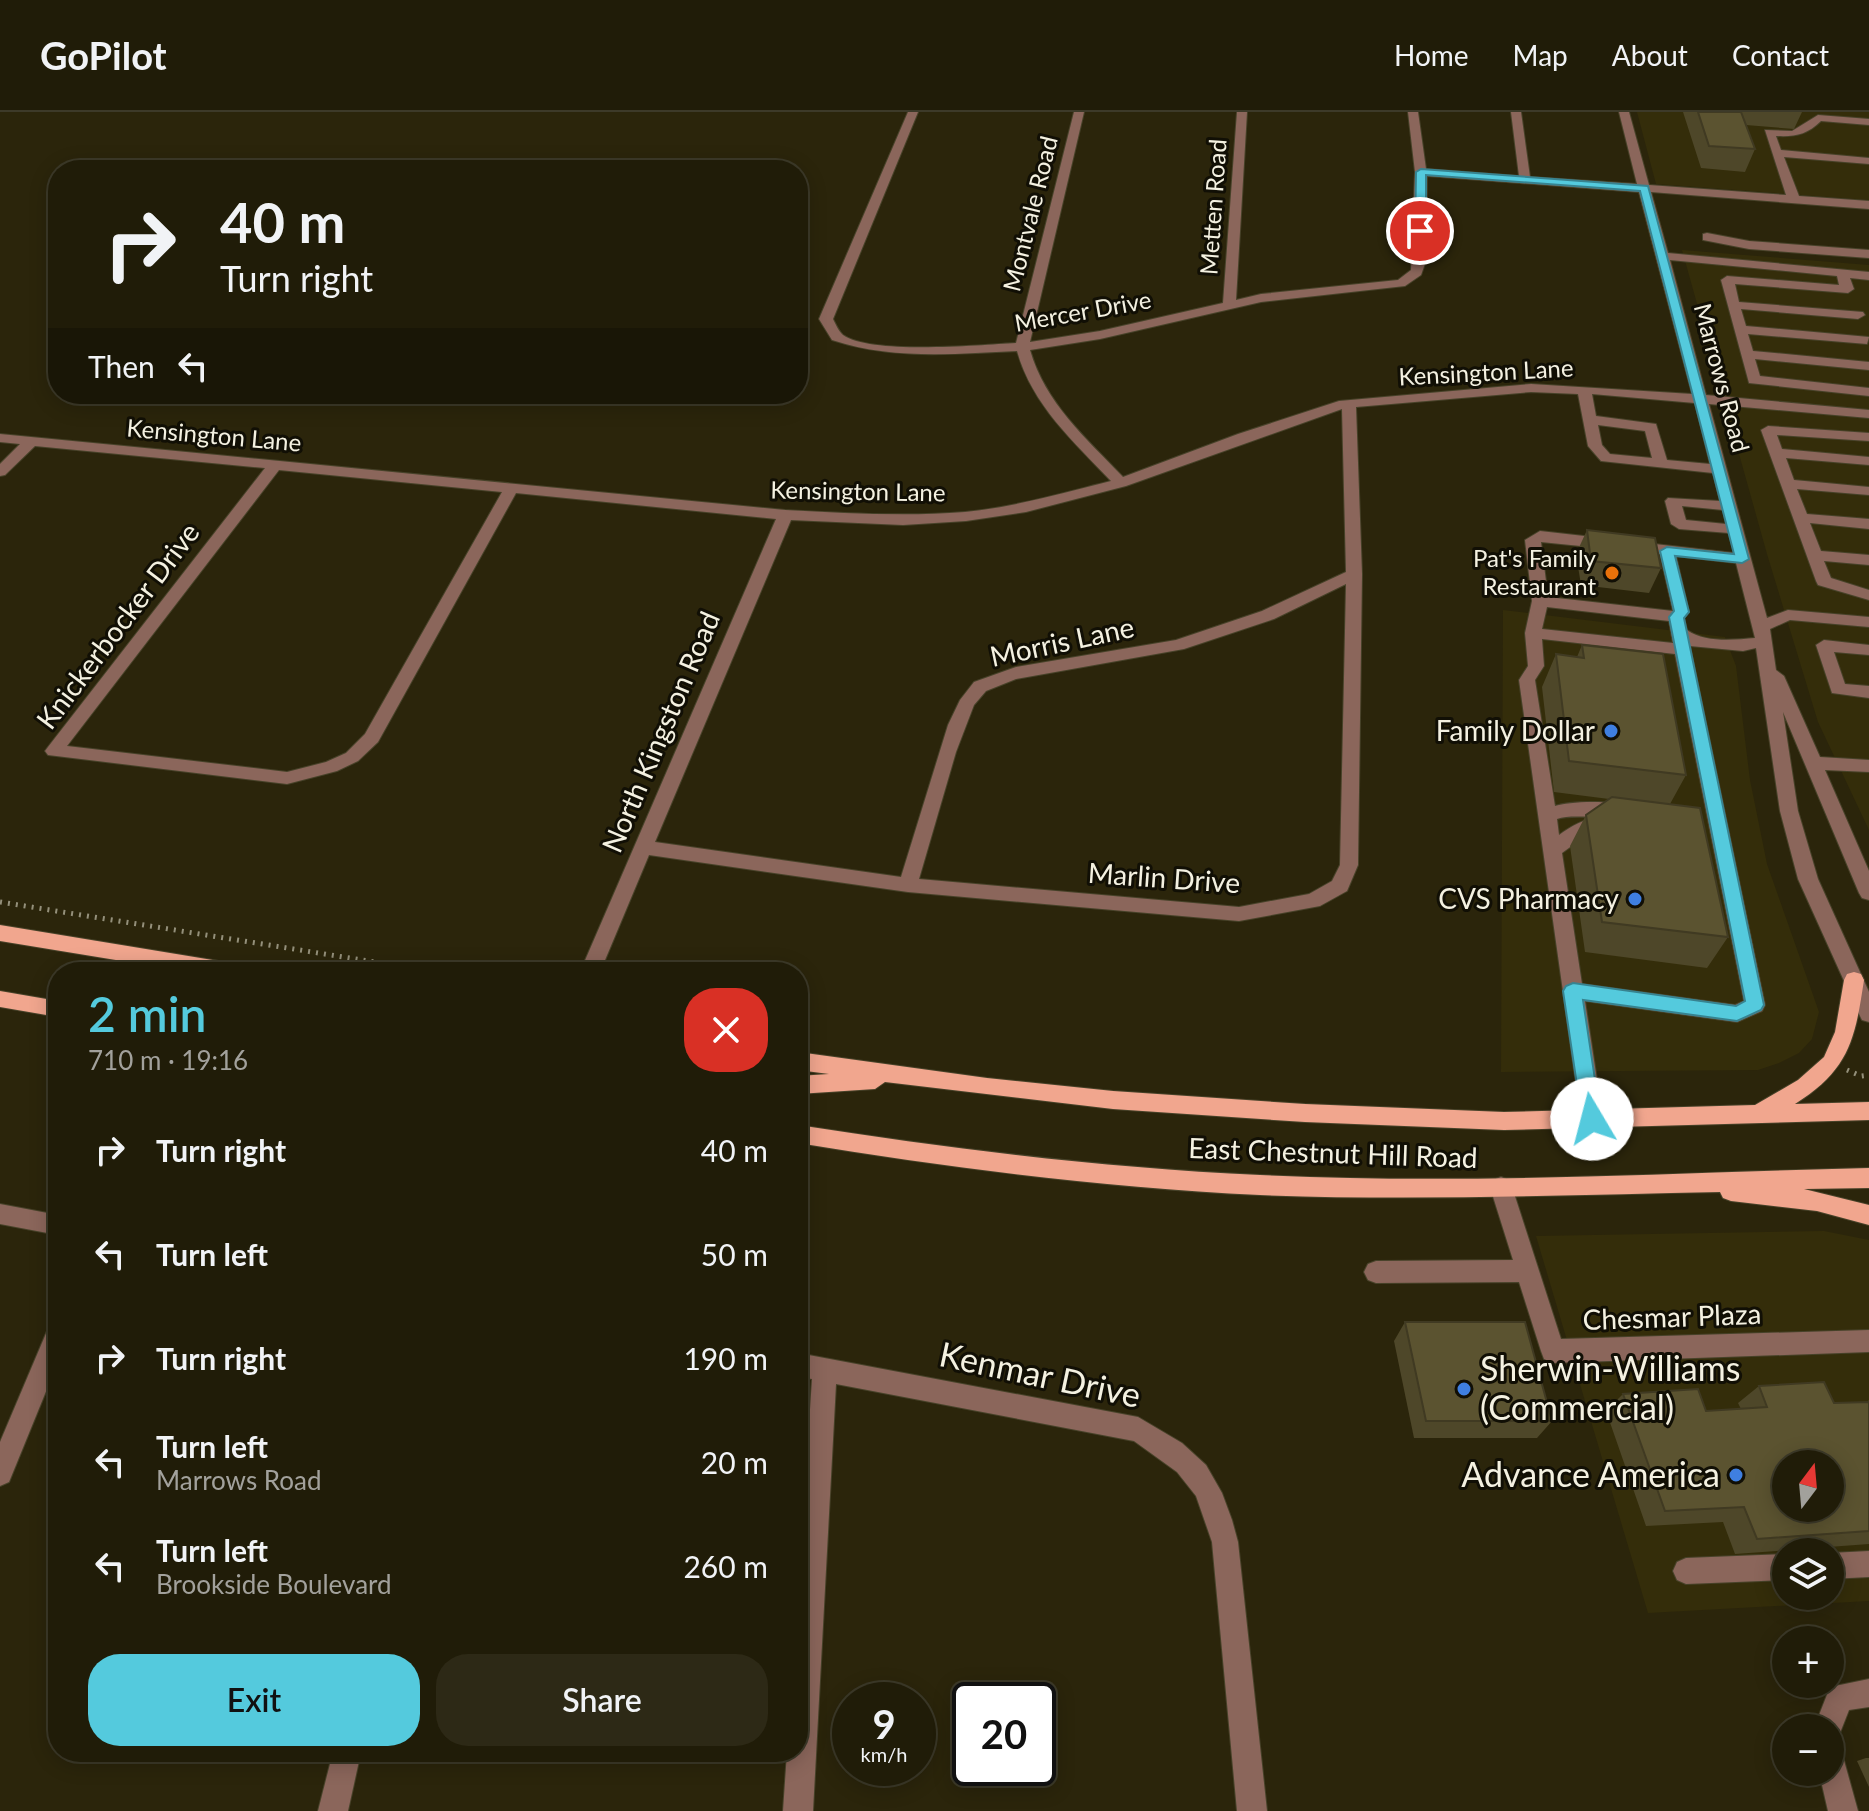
<!DOCTYPE html>
<html lang="en">
<head>
<meta charset="utf-8">
<style>
	body { margin:0; font-family:Lato,sans-serif; background:#2d2916; color:#f1f3f6; height:100vh; display:flex; flex-direction:column; font-size:30px; white-space:nowrap }
	* { box-sizing:border-box; margin:0 }
	p { font-size:26px; color:#a2a19c }
	.icon { flex:none; width:44px; height:44px; fill:none; stroke:currentColor; stroke-width:2; stroke-linecap:round; stroke-linejoin:round }
	.map { position:relative; flex:1; overflow:hidden }
	.details { position:absolute; left:48px; top:850px; width:760px; height:800px; display:flex; flex-direction:column; background:#201c08; border-radius:32px; box-shadow:0 4px 20px #0003,0 0 0 2px #3d3a29 }
	.details>* { flex:none }
	.banner { position:absolute; left:48px; top:48px; width:760px; height:244px; border-radius:32px; box-shadow:0 4px 20px #0003,0 0 0 2px #3d3a29; background:#201c08; color:#f1f3f6; overflow:hidden }
	.needle { width:52px; rotate:16deg }
	.tools { position:absolute; left:1772px; top:1338px; display:grid; gap:16px }
	.tools a { display:grid; place-items:center; width:72px; height:72px; border-radius:50%; background:#201c08; box-shadow:0 4px 20px #0003,0 0 0 2px #3d3a29; font-size:40px }
	.speed { position:absolute; left:832px; top:1570px; display:flex; gap:16px; font-size:40px; font-weight:700; text-align:center }
	.speed>* { display:grid; place-content:center; width:104px; height:104px; border-radius:50%; background:#201c08; box-shadow:0 4px 20px #0003,0 0 0 2px #3d3a29; line-height:1 }
	.speed small { font-size:20px; font-weight:400 }
	.speed .limit { border:4px solid #111; border-radius:12px; background:#fff; color:#111 }
	.pin { position:absolute; display:grid; place-items:center; width:68px; height:68px; color:#fff; margin:-34px; border:4px solid #fff; border-radius:50%; box-shadow:0 2px 8px #0007 }
	.me { position:absolute; width:88px; margin:-44px; rotate:352deg; stroke-linejoin:round; filter:drop-shadow(0 0 6px #0008) }
	.turn { display:flex; align-items:center; gap:28px; height:168px; padding:0 40px; font-size:36px }
	.turn .icon { width:104px; height:104px; stroke-width:2.5 }
	.turn b { display:block; font-size:56px; line-height:68px }
	.then { display:flex; align-items:center; height:76px; padding:0 40px; background:#0003; gap:16px; font-size:30px }
	.round { display:grid; place-items:center; flex:none; width:84px; height:84px; border-radius:32px; background:#2d2916 }
	.head { display:flex; align-items:center; justify-content:space-between; height:136px; padding:0 40px }
	h1 { font-size:48px; font-weight:600; line-height:60px; color:#54cadd }
	.primary-button { display:flex; gap:16px; margin-top:auto; padding:16px 40px }
	.primary-button a { flex:1; height:92px; border-radius:32px; background:#54cadd; color:#111; font-size:32px; font-weight:600; line-height:92px; text-align:center }
	.primary-button a+a { background:#2d2916; color:#f1f3f6 }
	ul { padding:0; list-style:none }
	li { display:flex; align-items:center; gap:24px; height:104px; padding:0 40px }
	li div { flex:1 }
	li b { display:block; font-size:30px }
	li em { font-style:normal }
	header { display:flex; align-items:center; gap:48px; box-sizing:border-box; height:112px; padding:0 40px; background:#201c08; border-bottom:2px solid #3d3a29 }
	header strong { font-size:38px }
	nav { display:flex; gap:44px; margin-inline-start:auto; font-size:28px }
	.map>svg:first-child { display:block }
	.built { fill:#342d0a; fill-rule:evenodd }
	.lines { fill:none; stroke-linecap:round; stroke-linejoin:round }
	.minor-casing { stroke:#474229; stroke-width:2 }
	.major-casing { stroke:#474229; stroke-width:2 }
	.path { stroke:#94907b; stroke-width:5; stroke-dasharray:2 6; stroke-linecap:butt }
	.minor { fill:#8b665b; fill-rule:evenodd }
	.major { fill:#f1a68e; fill-rule:evenodd }
	.wall { fill:#4e4729 }
	.building { fill:#5b5330; stroke:#403a22; stroke-width:2; fill-rule:evenodd }
	.route { fill:#54cadd; stroke:#378390; stroke-width:2 }
	.food-dot { fill:#e8710a; stroke:#110f05; stroke-width:3 }
	.shop-dot { fill:#3f7fe0; stroke:#110f05; stroke-width:3 }
	.labels { text-anchor:middle; stroke-width:6; stroke-linejoin:round; paint-order:stroke }
	.far-street-label { font-size:24px; fill:#f4f1e1; stroke:#110f05 }
	.far-poi-label { font-size:24px; fill:#f4f1e1; stroke:#110f05; text-anchor:end }
	.street-label { font-size:28px; fill:#f4f1e1; stroke:#110f05 }
	.poi-label { font-size:28px; fill:#f4f1e1; stroke:#110f05; text-anchor:end }
	.near-poi-label { font-size:34px; fill:#f4f1e1; stroke:#110f05; text-anchor:start }
	.near-street-label { font-size:34px; fill:#f4f1e1; stroke:#110f05 }
</style>
</head>
<body>
<header>
<strong>GoPilot</strong>
<nav><a>Home</a><a>Map</a><a>About</a><a>Contact</a></nav>
</header>
<div class="map">
<svg width="1869" height="1699" viewBox="0 0 1869 1699">
	<rect width="100%" height="100%" fill="#2b250b"/>
	<g class="built">
		<path d="M1637,0h232v88l-213,-16z"/>
		<path d="M1682,138l187,15v565l-51,-108 -51,-168z"/>
		<path d="M1503,498l222,27 11,29 14,114 17,84 52,148 -7,27 -13,14 -20,10 -21,7 -257,2z"/>
		<path d="M1824,1119l45,9v361l-221,12 -112,-377zM1786,1352h44v44h-44zM1786,1440h44v44h-44z"/>
	</g>
	<g class="lines">
		<g class="minor-casing">
			<g id="minor">
				<path d="M908,0h10l-85,207c2,4 6,13 10,16 28,20 137,10 173,8l58,-231h10l-54,230 70,-11 123,-28 14,-191h10l-11,188 25,-6 137,-14 13,-10 4,-98 -7,-60h10l8,57 93,7 -8,-64h10l9,65 107,7 -18,-72h10l20,73 137,10 -21,-65 27,1 26,-16 51,4v6l-48,-4c-14,14 -27,16 -45,15l5,14 88,8v6l-85,-7 15,39 70,5v8l-218,-17 17,61 201,19v8l-19,-2 4,11 -6,4 -113,-9 4,18 124,10 2,3 -7,4 -117,-10 5,17 123,11 -2,7 -119,-10 5,17 116,11v8l-114,-11 5,17 109,12v8l-120,-13 -28,-103 6,-4 112,9 -2,-9 -167,-16 36,135 163,15v8l-160,-14 58,214 21,-8 81,7v10l-79,-7 -20,9 6,41 8,6 36,81 49,3v12l-44,-2 44,101v29l-7,-2 -3,-5 -76,-181 15,99 20,68 51,113v30l-7,-2 -3,-6 -61,-135 -18,-68 -24,-163 -13,3 -53,-5 75,359 -3,6 -25,11 -152,-21 18,118 -3,7 -8,2 -8,-2 -3,-7 -62,-439 9,-14 -3,-33 7,-32 -7,-61 15,-9 194,22 -5,-20 -50,-4 -8,-5 -6,-23 3,-3 52,3 -7,-28 -112,-12 -13,-15 -10,-52 -47,-2 -175,15 6,167 -4,291 -11,26 -27,15 -81,15 -331,-29 -259,-37 -49,117h-20l196,-453 -260,-26 -138,249 -20,19 -21,10 -50,13 -239,-29 -3,-4 3,-4 217,-279 -230,-22 -30,29 -5,1v-12l20,-20 -20,-2v-8l785,76c60,3 120,7 180,2 50,-5 98,-19 146,-31 -37,-39 -79,-76 -94,-130 -63,3 -125,9 -185,-11l-13,-21zM1427,64l212,16 53,202 -161,-10 -192,17 -101,33 -115,43c-37,-39 -78,-74 -93,-127l70,-11 161,-37 144,-16 16,-11 5,-14zM1592,282l103,9 15,61 -43,-4 -11,-36 -60,-8zM1342,297l4,163 -84,39 -86,29 -160,27 -42,15 -14,18 -12,25 -47,152 -246,-35 136,-322 112,5 63,-4 60,-9 100,-26zM1598,313l47,6 7,27 -42,-4 -8,-9zM279,358l223,22 -137,242 -19,19 -20,9 -39,10 -220,-26zM1682,394l41,4 3,14 -40,-4zM1541,430l119,12 13,57 -125,-14zM1676,444l60,7 19,75c-21,2 -50,5 -68,-8l-3,-12 5,-6zM1346,472l-6,281 -8,16 -23,13 -70,13 -320,-28 37,-127 18,-47 12,-14 30,-12 168,-30 90,-30zM1547,495l122,14 4,22 -131,-14zM1542,527l133,15 69,347 -9,4 -153,-21 -20,-131 26,-19 20,-5 2,-5 -2,-5c-18,-4 -35,6 -49,16l-2,-16c19,-7 65,5 75,-9 -9,-11 -63,-9 -77,-4l-20,-126 9,-14z"/>
				<path d="M1707,121l42,8 120,9v8l-120,-9 -46,-9v-6z"/>
				<path d="M1768,314l101,7v8l-92,-6 5,14 87,8v8l-83,-7 8,22 75,7v8l-72,-6 10,25 62,5v10l-59,-6 11,28 48,4v10l-45,-4 7,17 38,12v10l-51,-15 -2,-4 -55,-151z"/>
				<path d="M1824,528l45,5v10l-35,-3 11,32 24,2v12l-37,-5 -16,-48z"/>
				<path d="M1501,1065l8,3 3,7 49,152 308,-9v22l-316,11 -9,-4 -3,-8 -22,-69 -143,1 -8,-3 -4,-8 4,-8 8,-3 137,-1 -23,-73 3,-7z"/>
				<path d="M0,1092l58,11v20l-58,-11z"/>
				<path d="M58,1209v41l-49,120 -9,4v-44l50,-118z"/>
				<path d="M798,1241l340,64 44,26 24,22 16,28 10,27 6,22 29,269h-30l-25,-269 -16,-46 -19,-24 -43,-31 -298,-57 -23,427h-30l4,-59h11v-160l14,-213 -14,-2z"/>
				<path d="M1869,1439v26l-39,2v-26z"/>
				<path d="M1786,1442v26l-100,4 -9,-4 -4,-9 4,-9 9,-4z"/>
				<path d="M1869,1567v28l-20,3 -11,28 -8,3v-13h-16l16,-41z"/>
				<path d="M1830,1630l10,4 18,65h-30l-9,-39h11z"/>
				<path d="M333,1640h28l-13,59h-30z"/>
			</g>
		</g>
		<g class="major-casing">
			<g id="major">
				<path d="M0,813l237,39 7,2 3,6h-58l-189,-31z"/>
				<path d="M1854,860l7,2 3,6c-9,60 -15,90 -69,124l74,-2v18l-365,10 -199,-8 -192,-13 -228,-27 -10,7 -77,5v-18l31,-2 -31,-4v-18l189,26 126,13 192,13 199,8 251,-7 43,-25 26,-23 11,-25 9,-52 3,-6z"/>
				<path d="M0,879l58,10v16l-58,-10z"/>
				<path d="M798,1013c153,24 307,43 462,50 202,10 407,-2 609,-7v20l-65,1 65,16v20l-52,-14 -86,-10 -8,-3 -3,-6c-153,3 -307,9 -460,3 -155,-7 -309,-27 -462,-52z"/>
			</g>
		</g>
		<g class="path">
			<path d="M0,790l437,70"/>
			<path d="M1847,958l14,6 8,-1"/>
		</g>
		<use href="#minor" class="minor"/>
		<use href="#major" class="major"/>
	</g>
	<g class="wall">
		<path d="M1683,0h119l-8,17 -48,-4 9,24 -10,23 -44,-4z"/>
		<path d="M1587,418l74,38 -12,25 -68,-8 -5,-31z"/>
		<path d="M1582,533l104,130 -16,29 58,133 -21,31 -122,-16 -15,-106 16,-31 23,-16 -55,-7 -12,-105 14,-33 21,3z"/>
		<path d="M1405,1210l147,99 -15,17h-123l-20,-97z"/>
		<path d="M1759,1274l75,17 33,-1 2,-2v144l-134,10 -12,-32 -77,4 -40,-115 17,-17 83,17 35,-2 -3,-6z"/>
		<path d="M1866,1646h3v29l-12,-26z"/>
	</g>
	<g class="building">
		<path d="M1698,0h43l14,37 -46,-3z"/>
		<path d="M1587,418l68,8 6,30 -70,-7z"/>
		<path d="M1582,533l81,9 23,121 -117,-14 -13,-107 28,4z"/>
		<path d="M1612,685l88,11 28,129 -126,-15 -16,-107z"/>
		<path d="M1405,1210h120l27,99h-126z"/>
		<path d="M1824,1270l10,21 35,-1v129l-112,8 -13,-32 -79,4 -42,-117 75,-5 8,22 61,-4 -8,-21zM1786,1352h44v44h-44z"/>
	</g>
	<path class="route" d="M1421,57l227,17 101,373 -7,4 -67,-7 14,56 -5,6 80,387 -3,5 -24,11 -154,-21 18,119 -2,6 -7,3 -7,-3 -3,-6 -19,-128 3,-5 7,-3 163,23 9,-5 -76,-384 5,-6 -14,-60 7,-4 67,7 -94,-363 -214,-16v56l-6,4 -5,-4 1,-59z"/>
	<circle class="food-dot" cx="1612" cy="461" r="8"/>
	<g class="shop-dot">
		<circle cx="1611" cy="619" r="8"/>
		<circle cx="1635" cy="787" r="8"/>
		<circle cx="1464" cy="1277" r="8"/>
		<circle cx="1736" cy="1363" r="8"/>
	</g>
	<g class="labels">
		<g class="far-street-label">
			<text transform="translate(1214 95) rotate(-86)" y="8">Metten Road</text>
			<text transform="translate(1031 102) rotate(-76)" y="8">Montvale Road</text>
			<text transform="translate(1083 200) rotate(-10)" y="8">Mercer Drive</text>
			<text transform="translate(1486 261) rotate(-3)" y="8">Kensington Lane</text>
			<text transform="translate(1721 266) rotate(75)" y="8">Marrows Road</text>
			<text transform="translate(214 324) rotate(5)" y="8">Kensington Lane</text>
			<text transform="translate(858 380) rotate(1)" y="8">Kensington Lane</text>
		</g>
		<g class="far-poi-label">
			<text x="1596" y="455">Pat's Family<tspan x="1596" dy="28">Restaurant</tspan></text>
		</g>
		<g class="street-label">
			<text transform="translate(118 514) rotate(-53)" y="10">Knickerbocker Drive</text>
			<text transform="translate(1062 530) rotate(-12)" y="10">Morris Lane</text>
			<text transform="translate(661 620) rotate(-67)" y="10">North Kingston Road</text>
			<text transform="translate(1164 766) rotate(4)" y="10">Marlin Drive</text>
			<text transform="translate(1333 1041) rotate(2)" y="10">East Chestnut Hill Road</text>
			<text transform="translate(1672 1205) rotate(-2)" y="10">Chesmar Plaza</text>
		</g>
		<g class="poi-label">
			<text x="1595" y="629">Family Dollar</text>
			<text x="1619" y="797">CVS Pharmacy</text>
		</g>
		<g class="near-poi-label">
			<text x="1480" y="1269">Sherwin-Williams<tspan x="1480" dy="39">(Commercial)</tspan></text>
			<text x="1720" y="1375" text-anchor="end">Advance America</text>
		</g>
		<g class="near-street-label">
			<text transform="translate(1040 1263) rotate(12)" y="12">Kenmar Drive</text>
		</g>
	</g>
</svg>
<div class="tools">
<a><svg class="needle" viewBox="-14 -14 28 28"><path d="M0-13l5 13h-10z" fill="#e53935"/><path d="M0 13l5-13h-10z" fill="#a2a19c"/></svg></a>
<a><svg class="icon" aria-label="layers" viewBox="0 0 24 24"><path d="M12 4l9 5-9 5-9-5zM3 14l9 5 9-5"/></svg></a>
<a>+</a>
<a>−</a>
</div>
<div class="speed"><div>9<small>km/h</small></div><div class="limit">20</div></div>
<div class="pin" style="left:1420px;top:119px;background:#d93025"><svg class="icon" aria-label="arrive" viewBox="0 0 24 24"><path d="M6 21V4h12l-3 4 3 4H6"/></svg></div>
<svg class="me" style="left:1592px;top:1007px" viewBox="-20 -20 40 40"><circle r="19" fill="#fff"/><path d="M0-13L10 11 0 6-10 11z" fill="#54cadd"/></svg>
<div class="banner">
<div class="turn"><svg class="icon" aria-label="right" viewBox="0 0 24 24"><path d="M7 20v-9h11M14 6l5 5-5 5"/></svg><div><b>40 m</b>Turn right</div></div>
<div class="then">Then<svg class="icon" aria-label="left" viewBox="0 0 24 24"><path d="M17 20v-9H6M10 6l-5 5 5 5"/></svg></div>
</div>
<section class="details">
<div class="head"><div><h1>2 min</h1><p>710 m · 19:16</p></div><a class="round" style="background:#d93025;color:#fff"><svg class="icon" aria-label="close" viewBox="0 0 24 24"><path d="M6 6l12 12M18 6L6 18"/></svg></a></div>
<ul>
<li><svg class="icon" aria-label="right" viewBox="0 0 24 24"><path d="M7 20v-9h11M14 6l5 5-5 5"/></svg><div><b>Turn right</b></div><em>40 m</em></li>
<li><svg class="icon" aria-label="left" viewBox="0 0 24 24"><path d="M17 20v-9H6M10 6l-5 5 5 5"/></svg><div><b>Turn left</b></div><em>50 m</em></li>
<li><svg class="icon" aria-label="right" viewBox="0 0 24 24"><path d="M7 20v-9h11M14 6l5 5-5 5"/></svg><div><b>Turn right</b></div><em>190 m</em></li>
<li><svg class="icon" aria-label="left" viewBox="0 0 24 24"><path d="M17 20v-9H6M10 6l-5 5 5 5"/></svg><div><b>Turn left</b><p>Marrows Road</p></div><em>20 m</em></li>
<li><svg class="icon" aria-label="left" viewBox="0 0 24 24"><path d="M17 20v-9H6M10 6l-5 5 5 5"/></svg><div><b>Turn left</b><p>Brookside Boulevard</p></div><em>260 m</em></li>
</ul>
<div class="primary-button"><a>Exit</a><a>Share</a></div>
</section>
</div>
</body>
</html>
